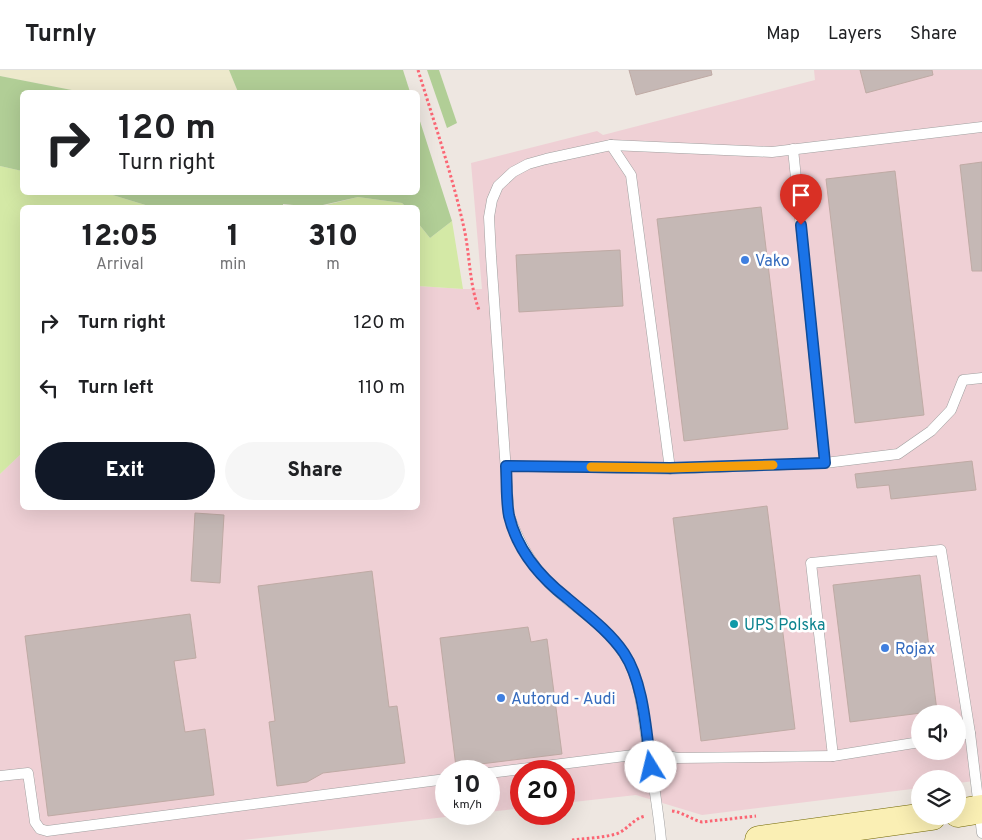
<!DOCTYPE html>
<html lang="en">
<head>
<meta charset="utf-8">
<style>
	body { margin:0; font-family:Overpass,sans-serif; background:#f6f6f6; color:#202124; height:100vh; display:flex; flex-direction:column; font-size:19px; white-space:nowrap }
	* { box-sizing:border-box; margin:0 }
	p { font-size:16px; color:#757577 }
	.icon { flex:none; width:28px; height:28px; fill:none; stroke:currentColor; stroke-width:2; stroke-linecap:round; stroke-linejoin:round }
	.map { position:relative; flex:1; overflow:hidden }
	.details { position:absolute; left:20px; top:135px; width:400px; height:305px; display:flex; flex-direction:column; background:#fff; border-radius:8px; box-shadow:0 5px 20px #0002 }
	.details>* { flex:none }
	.hud { position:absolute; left:20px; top:20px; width:400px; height:105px; border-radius:8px; box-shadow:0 5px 20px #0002; background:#fff; color:#202124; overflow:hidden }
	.controls { position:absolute; left:911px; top:635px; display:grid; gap:10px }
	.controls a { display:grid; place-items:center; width:55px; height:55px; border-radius:50%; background:#fff; box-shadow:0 5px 20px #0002; font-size:25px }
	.speed { position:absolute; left:435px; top:690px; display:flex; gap:10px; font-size:25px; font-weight:700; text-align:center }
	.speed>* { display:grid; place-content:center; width:65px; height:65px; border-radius:50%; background:#fff; box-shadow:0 5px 20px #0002; line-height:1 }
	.speed small { font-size:12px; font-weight:400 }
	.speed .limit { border:8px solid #d22; background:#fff; color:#111 }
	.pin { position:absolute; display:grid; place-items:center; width:42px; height:42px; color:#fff; margin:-51px -21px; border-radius:50% 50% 50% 0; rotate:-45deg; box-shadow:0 0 5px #0007 }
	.pin .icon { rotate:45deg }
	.me { position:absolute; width:55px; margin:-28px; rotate:351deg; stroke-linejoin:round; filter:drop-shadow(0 0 4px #0008) }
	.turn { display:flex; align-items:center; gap:18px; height:105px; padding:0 15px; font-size:22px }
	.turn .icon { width:65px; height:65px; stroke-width:2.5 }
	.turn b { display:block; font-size:35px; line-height:42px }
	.eta { display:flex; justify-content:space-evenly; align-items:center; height:85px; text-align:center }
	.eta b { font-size:30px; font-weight:800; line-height:35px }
	.action { display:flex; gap:10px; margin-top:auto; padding:10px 15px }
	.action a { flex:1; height:58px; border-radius:30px; background:#111827; color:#fff; font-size:20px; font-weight:800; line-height:58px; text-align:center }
	.action a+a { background:#f6f6f6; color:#202124 }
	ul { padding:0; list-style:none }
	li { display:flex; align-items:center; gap:15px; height:65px; padding:0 15px }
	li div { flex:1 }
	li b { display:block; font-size:19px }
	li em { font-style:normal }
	header { display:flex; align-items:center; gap:30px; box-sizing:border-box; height:70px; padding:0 25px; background:#fff; border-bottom:1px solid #e0e0e0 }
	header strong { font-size:24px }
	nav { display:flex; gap:28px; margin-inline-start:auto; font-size:18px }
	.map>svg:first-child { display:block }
	.commercial { fill:#efd0d5; fill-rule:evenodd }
	.farmland { fill:#ede9cc }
	.grass { fill:#d4e9a6 }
	.forest { fill:#b1ce96 }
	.building { fill:#c5b8b5; stroke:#bfaaa4 }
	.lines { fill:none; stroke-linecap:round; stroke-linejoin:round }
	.service-casing { stroke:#a0a0a0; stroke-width:11 }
	.secondary-casing { stroke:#726804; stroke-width:29 }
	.path { stroke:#fb6674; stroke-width:3; stroke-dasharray:2.5 2.5; stroke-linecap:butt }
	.service { stroke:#fff; stroke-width:10 }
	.secondary { stroke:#faefb4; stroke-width:28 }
	.route-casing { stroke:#114b97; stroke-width:12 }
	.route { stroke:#1a73e8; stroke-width:9 }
	.slow { stroke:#f59e0b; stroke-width:9 }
	.shop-dot { fill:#3f7fe0; stroke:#fff; stroke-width:2 }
	.culture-dot { fill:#0f9aa8; stroke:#fff; stroke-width:2 }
	.labels { text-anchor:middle; stroke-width:5; stroke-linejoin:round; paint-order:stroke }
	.shop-label { font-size:16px; fill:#366cbe; stroke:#fff; text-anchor:start }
	.culture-label { font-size:16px; fill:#0d838f; stroke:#fff; text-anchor:start }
</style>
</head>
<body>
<header>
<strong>Turnly</strong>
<nav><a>Map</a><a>Layers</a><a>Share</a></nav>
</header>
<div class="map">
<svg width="982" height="770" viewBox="0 0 982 770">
	<rect width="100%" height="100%" fill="#eee7e1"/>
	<path class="commercial" d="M814,0h168v710l-24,3v-4h-38v9l-218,27 -66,-20 -72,8v-32h-43v37l-32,4v-41h-43v43h26l-229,26h-243v-366l22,-21v55h396v-222l45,3h19l-11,-126 126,-32 6,4 212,-55zM920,644h38v37h-38z"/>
	<path class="farmland" d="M0,0h229l9,22h-156l-82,-16z"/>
	<g class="grass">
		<path d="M0,96l22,5v21l84,1 46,14 -130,1v245l-22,21z"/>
		<path d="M358,127l44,6 4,4 -92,1z"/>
		<path d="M452,151l11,68 -45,-3v-63l12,15z"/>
	</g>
	<g class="forest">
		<path d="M229,0h174l7,22h-172z"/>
		<path d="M427,0h12l18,53 -10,5z"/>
		<path d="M0,6l82,16h-60v79l-22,-5z"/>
		<path d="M418,45l34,106 -22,17 -12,-15v-15l-12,-1 -4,-4 -44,-6 -44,10 -31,-3v4l-131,-1 -46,-14 312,-1z"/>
	</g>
	<g class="building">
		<path d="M629,0h82l1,5 -76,20z"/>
		<path d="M860,0h72l1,5 -67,18z"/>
		<path d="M982,92v109h-10l-12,-106z"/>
		<path d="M895,101l29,244 -69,8 -29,-244z"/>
		<path d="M761,137l27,222 -104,12 -27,-222z"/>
		<path d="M620,180l3,56 -104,6 -3,-57z"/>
		<path d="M972,391l4,29 -85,9 -2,-14 -32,3 -2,-14z"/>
		<path d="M767,436l28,223 -94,12 -28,-223z"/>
		<path d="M195,443l29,2 -4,68 -29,-2z"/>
		<path d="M372,501l17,136 8,-1 8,57 -82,10 -16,9 -30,4 -8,-64 6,-1 -17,-135z"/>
		<path d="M920,505l17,136 -87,11 -17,-137z"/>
		<path d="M190,544l6,44 -22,3 11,71 20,-3 9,66 -166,21 -23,-180z"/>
		<path d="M528,557l3,15 16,-3 15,115 -106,13 -16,-129z"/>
	</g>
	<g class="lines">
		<g class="service-casing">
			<g id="service">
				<path d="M611,75l20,30 39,294"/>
				<path d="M793,79l32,314 73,-9 33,-23 20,-21 12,-30 19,-2"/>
				<path d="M506,396l164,3 155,-6"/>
				<path d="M958,665l12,-2"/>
				<path d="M920,672l-87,14 -22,-193 130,-13 29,183 12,100"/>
				<path d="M489,703l160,-20 29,5 155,-2"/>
				<path d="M0,706l28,-3 7,49 5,7 7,2 399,-52"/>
				<path d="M661,770c-3,-33 -9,-66 -14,-98 -5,-30 -6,-63 -23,-88 -20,-32 -53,-47 -77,-73 -18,-20 -29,-41 -38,-66l-18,-259 -2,-39 3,-17 6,-14 15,-14 15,-8 18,-5 65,-14 161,7 210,-25"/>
			</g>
		</g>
		<g class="secondary-casing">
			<g id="secondary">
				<path d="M958,743l24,-4"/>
				<path d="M759,770l173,-24"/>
			</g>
		</g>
		<g class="path">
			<path d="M418,0c16,52 34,104 46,158 6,27 5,55 15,82"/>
			<path d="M672,741c11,1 20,9 30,11l54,-6"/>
			<path d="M572,770c14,-2 30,-2 44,-6 12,-4 17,-16 30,-18"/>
		</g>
		<use href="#service" class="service"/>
		<use href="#secondary" class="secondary"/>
	</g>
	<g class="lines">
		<g class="route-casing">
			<path id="route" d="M651,697c-5,-35 -7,-84 -27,-114 -15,-22 -37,-38 -57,-55 -27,-21 -50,-49 -58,-82 -3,-16 -2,-34 -3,-50l164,2 155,-5 -24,-238"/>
		</g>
		<use href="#route" class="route"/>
		<path class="slow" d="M591,397l79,1 103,-3"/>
	</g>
	<g class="shop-dot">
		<circle cx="745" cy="190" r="5"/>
		<circle cx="885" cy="578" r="5"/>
		<circle cx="501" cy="628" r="5"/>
	</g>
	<circle class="culture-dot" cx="734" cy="554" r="5"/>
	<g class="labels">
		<g class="shop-label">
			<text x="755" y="196">Vako</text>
			<text x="895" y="584">Rojax</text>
			<text x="511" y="634">Autorud - Audi</text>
		</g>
		<g class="culture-label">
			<text x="744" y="560">UPS Polska</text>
		</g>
	</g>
</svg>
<div class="controls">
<a><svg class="icon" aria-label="sound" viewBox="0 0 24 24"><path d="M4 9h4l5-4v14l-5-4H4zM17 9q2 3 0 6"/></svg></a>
<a><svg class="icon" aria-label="layers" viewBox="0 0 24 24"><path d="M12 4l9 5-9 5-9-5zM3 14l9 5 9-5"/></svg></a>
</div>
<div class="speed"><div>10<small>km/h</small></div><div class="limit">20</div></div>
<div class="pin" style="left:801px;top:155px;background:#d93025"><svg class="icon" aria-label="arrive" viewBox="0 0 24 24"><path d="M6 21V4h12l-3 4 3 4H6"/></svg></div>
<svg class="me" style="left:651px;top:697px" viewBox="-20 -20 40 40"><circle r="19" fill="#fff"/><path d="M0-13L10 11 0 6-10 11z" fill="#1a73e8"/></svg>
<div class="hud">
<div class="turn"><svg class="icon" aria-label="right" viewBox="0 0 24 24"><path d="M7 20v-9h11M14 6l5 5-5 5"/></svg><div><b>120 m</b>Turn right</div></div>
</div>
<section class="details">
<div class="eta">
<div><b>12:05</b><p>Arrival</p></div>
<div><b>1</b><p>min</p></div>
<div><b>310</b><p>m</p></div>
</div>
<ul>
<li><svg class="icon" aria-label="right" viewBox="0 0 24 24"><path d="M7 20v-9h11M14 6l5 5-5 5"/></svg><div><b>Turn right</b></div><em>120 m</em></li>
<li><svg class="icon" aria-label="left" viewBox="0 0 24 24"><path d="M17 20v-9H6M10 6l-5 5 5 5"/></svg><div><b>Turn left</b></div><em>110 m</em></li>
</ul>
<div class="action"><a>Exit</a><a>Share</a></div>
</section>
</div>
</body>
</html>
